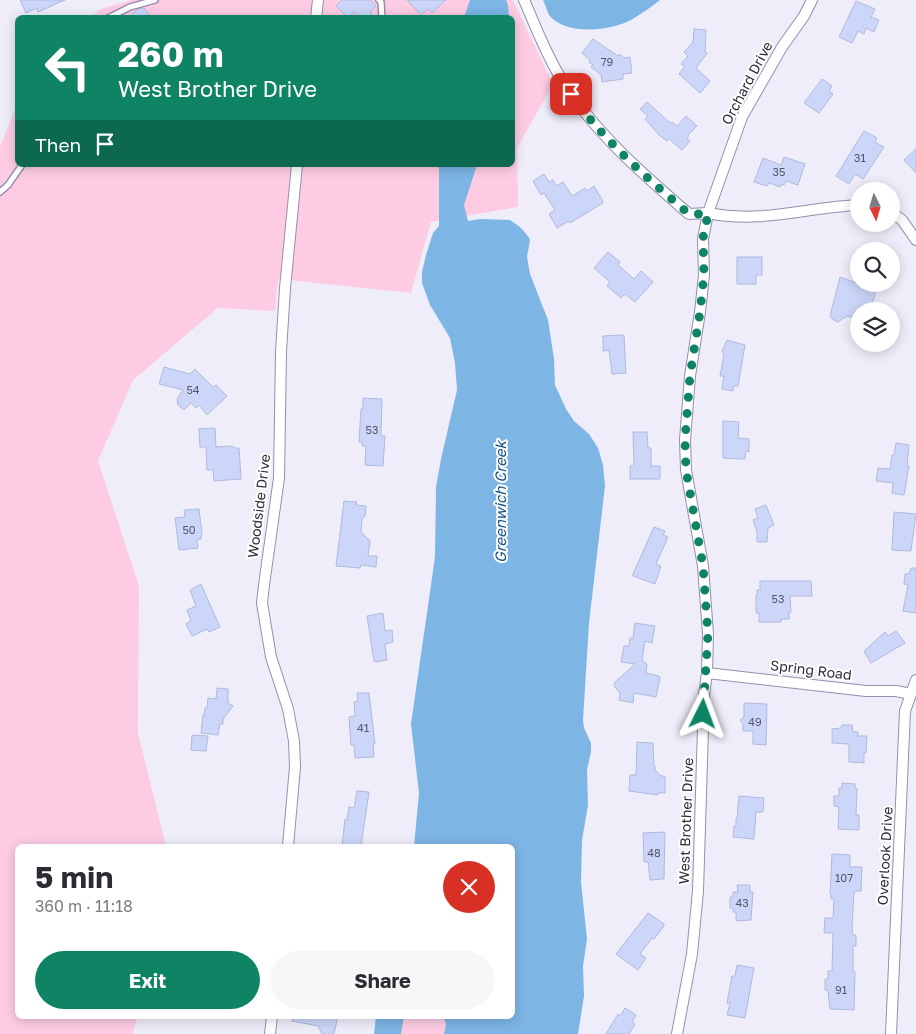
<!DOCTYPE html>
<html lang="en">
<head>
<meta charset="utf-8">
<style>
	body { margin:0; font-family:"Golos Text",sans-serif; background:#f7f7f7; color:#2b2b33; height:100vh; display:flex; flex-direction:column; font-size:19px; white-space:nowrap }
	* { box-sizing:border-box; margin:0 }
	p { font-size:16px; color:#7c7c81 }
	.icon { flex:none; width:28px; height:28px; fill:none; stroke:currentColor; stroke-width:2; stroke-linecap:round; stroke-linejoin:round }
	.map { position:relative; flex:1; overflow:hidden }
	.panel { position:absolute; left:15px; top:844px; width:500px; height:175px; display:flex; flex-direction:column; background:#fff; border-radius:8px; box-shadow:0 2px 12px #0003 }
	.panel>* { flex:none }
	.hud { position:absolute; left:15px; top:15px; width:500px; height:152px; border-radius:8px; box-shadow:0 2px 12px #0003; background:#0f8464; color:#fff; overflow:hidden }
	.needle { width:32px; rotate:175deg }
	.buttons { position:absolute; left:850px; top:182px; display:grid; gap:10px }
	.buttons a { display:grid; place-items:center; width:50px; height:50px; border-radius:50%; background:#fff; box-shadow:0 2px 12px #0003; font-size:25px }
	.pin { position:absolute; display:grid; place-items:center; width:42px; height:42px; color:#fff; margin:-21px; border-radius:10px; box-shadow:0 2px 8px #0006 }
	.me { position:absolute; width:55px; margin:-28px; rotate:3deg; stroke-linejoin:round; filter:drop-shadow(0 0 4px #0008) }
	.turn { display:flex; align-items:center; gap:18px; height:105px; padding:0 20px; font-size:22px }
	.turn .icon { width:65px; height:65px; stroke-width:2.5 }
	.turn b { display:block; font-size:35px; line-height:42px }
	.then { display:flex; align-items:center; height:48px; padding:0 20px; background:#0003; gap:10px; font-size:19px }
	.round { display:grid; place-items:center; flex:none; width:52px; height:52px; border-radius:26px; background:#f7f7f7 }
	.overview { display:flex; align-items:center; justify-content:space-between; height:85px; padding:0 20px }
	h1 { font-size:30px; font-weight:700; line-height:38px }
	.action { display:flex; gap:10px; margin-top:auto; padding:10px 20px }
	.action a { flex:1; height:58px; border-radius:30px; background:#0f8464; color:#fff; font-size:20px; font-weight:700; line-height:58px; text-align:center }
	.action a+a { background:#f7f7f7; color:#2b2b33 }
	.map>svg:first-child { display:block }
	.green { fill:#fdcce3 }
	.water { fill:#7db5e5 }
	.building { fill:#cbd6f8; stroke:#b0badb }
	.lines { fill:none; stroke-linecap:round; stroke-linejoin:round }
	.lane-casing { stroke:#968eae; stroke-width:8 }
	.street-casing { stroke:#968eae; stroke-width:12 }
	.lane { stroke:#fff; stroke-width:5 }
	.street { stroke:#fff; stroke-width:10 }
	.route { stroke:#0f8464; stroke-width:9; stroke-dasharray:0 16.2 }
	.labels { text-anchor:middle; stroke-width:4; stroke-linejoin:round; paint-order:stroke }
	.number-label { font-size:11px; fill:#565668 }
	.street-label { font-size:14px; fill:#2f2b38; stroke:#fff }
	.water-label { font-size:15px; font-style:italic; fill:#175583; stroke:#fff }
</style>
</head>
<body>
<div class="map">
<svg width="916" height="1034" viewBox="0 0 916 1034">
	<rect width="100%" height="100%" fill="#f0edfb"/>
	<g class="green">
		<path d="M132,0h381l40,84 -36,64 1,59 -87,15 -20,71 -133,-14 -3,32 -57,-3 -85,72 -35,81 41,125 -1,147 28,113h-148v170h119l-4,18h-133v-888l17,-41 1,60h494v-147l-422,-1 11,-8z"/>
		<path d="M404,1016h39l3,8 -2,10h-43z"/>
	</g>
	<g class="water">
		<path d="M470,0h36l2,5 1,12h-45z"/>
		<path d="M543,0h117c-9,7 -19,14 -29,20 -21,11 -65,16 -82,-5 -2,-4 -4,-11 -6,-15z"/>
		<path d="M439,165h38l-13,40 4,16 12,-2 30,1 10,7 8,9 2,4 -3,17 3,17 18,46 6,39 1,26 11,24 8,12 15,13 9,14 5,17 2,21 -16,137 -6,97 1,8 7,15v9l-4,18 1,35 -6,35 -1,42 6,57 -4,27 1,30 -6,38h-134l2,-10 -3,-8h69v-170h-98l5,-53 -8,-69 24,-167 1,-70 5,-28 16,-69 -2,-27 -5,-25 -20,-33 -8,-22v-11l4,-17 7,-22 6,-7z"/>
		<path d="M376,1016h28l-3,18h-27z"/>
	</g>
	<g class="building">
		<path d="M20,0h45l-27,12 -1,-4 -11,5z"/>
		<path d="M342,0h28l6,6 -6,6 5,6h-15l-5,-6 -7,6 -12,-12z"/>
		<path d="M407,0h39l-14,13 -4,-4 -7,6z"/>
		<path d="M856,1l19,8 -4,8 8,3 -5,12 -8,-4 -2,6 -6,-3 -6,12 -13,-6z"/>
		<path d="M144,8l8,10h-25l11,-9z"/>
		<path d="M694,29l12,1 -1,22 2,1 -11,15 14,13 -10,12 -21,-19 6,-8 -4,-2 7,-8 -4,-4 9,-10z"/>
		<path d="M593,39l25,17 2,-2 4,4 6,-1 2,16 -9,1v5l-21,3 -1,-7 -10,-8 2,-2 -4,-3 1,-2 -8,-7z"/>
		<path d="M822,79l10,7 -3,5 4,3 -14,19 -15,-10z"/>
		<path d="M647,102l23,21 2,-1 5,4 9,-10 11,10 -9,9 1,1 -2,2 3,3 -8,9 -13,-11 -2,2 -8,-6 -14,-16 3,-3 -8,-7z"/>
		<path d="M864,131l13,7 -2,4 9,5 -21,32 -8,-5 -6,10 -13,-8z"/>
		<path d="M916,149v24l-12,-13z"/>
		<path d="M784,157l21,7 -7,21 -12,-4 -2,4 -3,-1 -1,3 -11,-4 -2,3 -13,-4 9,-24 18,7z"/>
		<path d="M544,174l5,8 4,-2 3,6 7,-4 9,14 13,-8 2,3 7,-5 9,15h-1l1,2 -33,20 -1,-2 -12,7 -8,-14 6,-4 -11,-17 -3,2 -8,-14z"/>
		<path d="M608,252l12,10 -2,3 16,14 7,-8 12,11 -18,20 -10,-8 -4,4 -14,-12 3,-4 -16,-14z"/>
		<path d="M737,257h25v18h-6v9h-19z"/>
		<path d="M840,277l19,7h8l-1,4 10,3 -6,20h-11v8l-12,-3 -9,6 -5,-2 -3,-4z"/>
		<path d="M624,335l2,38 -14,1 -3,-24 -6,1v-15z"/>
		<path d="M727,340l18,5 -7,41h-4l-1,5 -11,-2 2,-13h-4l4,-22 -2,-3z"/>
		<path d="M164,367l26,7 5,-5 18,18 3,-2 11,11 -20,19 -8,-10 -3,3 -5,-5 -7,7 -6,-5 -1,-6 6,-9 -24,-6z"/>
		<path d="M363,398l19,1 -1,37h4l-2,30 -18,-1 1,-19h-4v-4h-3l2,-33h2z"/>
		<path d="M723,421l16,1 -1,16 11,1v13l-3,-1 -1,8 -22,-1z"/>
		<path d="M215,428l1,19 16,-1 3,2h4l2,31 -27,2 -1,-11h-6l-1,-23h-6l-1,-18z"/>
		<path d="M633,432h14l1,16h3v18h9v13h-30v-13h4z"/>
		<path d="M896,443l13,2 -2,21h2l-5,29 -12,-2 1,-10 -17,-2 2,-13 12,1 2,-14h2z"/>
		<path d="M344,501l13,1 -1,3 10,1 -1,10 -3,3 -1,13 9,9 -2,15h9l-1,11 -15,-2 -1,3 -24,-2z"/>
		<path d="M766,505l8,20 -6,3 -1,14h-10v-10l-4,-12 5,-2 -3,-9z"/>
		<path d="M199,509l3,24 -1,6 -4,1 1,8 -19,2 -4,-32 10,-1 -1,-7z"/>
		<path d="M894,512l22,2 -5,37 -19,-1z"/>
		<path d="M654,527l11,4 -2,4 5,2 -12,27 5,2 -6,18 -22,-8v-2z"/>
		<path d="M911,568h5v45l-13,-2 5,-26 -4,-1 1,-10h4z"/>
		<path d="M760,581h51l1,15h-22l1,16h-2v7h-8v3h-22v-9h-3v-18h1v-5h3z"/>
		<path d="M201,584l19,43 -11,5 -2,-3 -15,7 -6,-12 5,-3 -4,-11 9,-4 -6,-16z"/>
		<path d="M383,613l2,18 7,-1 1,12 -8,2 2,16 -11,2 -2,-1 -7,-45z"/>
		<path d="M635,623l20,3 -3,17 -7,-2 -3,20 5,3 -1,9 13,3 1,2 -4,19 -22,-4 -1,10 -14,-3 1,-7 -6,-7 1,-4 20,-18 -14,-2 3,-16h5l1,-8h3z"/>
		<path d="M896,631l9,12 -34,20 -7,-12 21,-19 3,4z"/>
		<path d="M217,688l11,1v14l5,3 -10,13v5h-3l-2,11 -17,-2 2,-18 1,1 1,-8h2l1,-10 8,1z"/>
		<path d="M357,693h12l6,51h-2l1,13 -19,1 -1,-13h-3l-2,-28 6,-1 -1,-14 4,-1z"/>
		<path d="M744,703l23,1 -1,41 -13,-1v-13h-10v-7l-3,-4 4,-3z"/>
		<path d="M842,725h10l1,7h5v4h9l-1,17h-2v10l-15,-1v-18l-17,-1v-14l9,-1z"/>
		<path d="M192,735l16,1 -2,15 -15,-1z"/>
		<path d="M637,742l16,1 1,23h1v4l6,6h4v17h-7v2l-29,-4 1,-16h6z"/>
		<path d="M842,783l13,1v4l2,1 -1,26h3v15l-21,-1 1,-22 -5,-1v-10h5v-8h3z"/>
		<path d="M357,791l12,1 -8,54h-19l3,-27 2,1 2,-13 5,1z"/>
		<path d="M739,796l25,2 -1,14h-7l-2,27 -21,-2 1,-11h2v-8l1,1z"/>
		<path d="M665,832l-1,47 -14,1 -2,-18h-4l-1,-29z"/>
		<path d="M832,854l18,1v12h12l-1,24h-6l-1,2 -2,35 1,7h3v11h-3v26h2l-1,38 -24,-1 -2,-18 -3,-1v-11h3v-8h4l1,-38h-9l1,-15h8l1,-19h-3v-5h-1z"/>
		<path d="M737,885h13v7h3l-2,28 -15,1v-9h-3v-4h-3v-11h3v-5h5z"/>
		<path d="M648,913l16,11v2l-10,13 -2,-1 -12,16 6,4 -8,12 -22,-16z"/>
		<path d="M737,965l17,3 -9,50 -18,-3 3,-12h-3l5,-27h3z"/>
		<path d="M625,1008l11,7 -4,7 3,2 -6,10h-23l12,-20 2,2z"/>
		<path d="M293,1016h45l-4,18h-12l-4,-8 -26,-5z"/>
	</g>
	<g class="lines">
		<g class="lane-casing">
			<g id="lane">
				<path d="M379,0l2,2 1,16"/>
				<path d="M108,18l22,-11 25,-7"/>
				<path d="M0,192l8,-7 14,-20"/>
			</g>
		</g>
		<g class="street-casing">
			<g id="street">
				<path d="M524,0c12,27 22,55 38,80 32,52 81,94 127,134l19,-1 -5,26 1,36 -4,37 -10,64 -5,64 1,30 17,96 5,68 -1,39 -3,22 -6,196 -6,63 -15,80"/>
				<path d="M812,0l-8,16 -22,31 -40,70 -34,96c54,11 99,-6 151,-8"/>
				<path d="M316,18l2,-18"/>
				<path d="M891,212l11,8 14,20"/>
				<path d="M707,673l159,18h30l15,3"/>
				<path d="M288,846l7,-79 -1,-26 -6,-32 -17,-52 -9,-54 2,-18 15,-107 2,-126 4,-64 12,-123"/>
				<path d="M270,1034l2,-18"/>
				<path d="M891,1034l14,-323 11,-31"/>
			</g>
		</g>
		<use href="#lane" class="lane"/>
		<use href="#street" class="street"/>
	</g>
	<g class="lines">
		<path class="route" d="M571,94c32,46 76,84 118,120h19l-5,24 1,37 -4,37 -10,64 -5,64 1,30 17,96 5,68 -5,80"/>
	</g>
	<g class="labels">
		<g class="number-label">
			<text x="607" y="66">79</text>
			<text x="860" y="162">31</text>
			<text x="779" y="176">35</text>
			<text x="193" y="394">54</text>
			<text x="372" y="434">53</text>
			<text x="189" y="534">50</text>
			<text x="778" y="603">53</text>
			<text x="755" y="726">49</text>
			<text x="363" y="732">41</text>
			<text x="654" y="857">48</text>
			<text x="844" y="882">107</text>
			<text x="742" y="907">43</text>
			<text x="841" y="994">91</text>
		</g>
		<g class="street-label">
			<text transform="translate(747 83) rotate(-62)" y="5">Orchard Drive</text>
			<text transform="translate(259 506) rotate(-83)" y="5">Woodside Drive</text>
			<text transform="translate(811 670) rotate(7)" y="5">Spring Road</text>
			<text transform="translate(686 821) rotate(-88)" y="5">West Brother Drive</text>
			<text transform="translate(885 856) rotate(-87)" y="5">Overlook Drive</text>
		</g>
		<g class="water-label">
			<text transform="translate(501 502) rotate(-90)" y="5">Greenwich Creek</text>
		</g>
	</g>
</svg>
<div class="buttons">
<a><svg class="needle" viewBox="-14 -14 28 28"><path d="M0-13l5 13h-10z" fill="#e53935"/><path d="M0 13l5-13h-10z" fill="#7c7c81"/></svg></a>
<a><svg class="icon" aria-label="search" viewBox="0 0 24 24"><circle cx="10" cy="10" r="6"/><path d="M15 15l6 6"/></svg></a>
<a><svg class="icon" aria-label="layers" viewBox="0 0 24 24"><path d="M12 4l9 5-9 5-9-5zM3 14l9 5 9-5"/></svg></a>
</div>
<div class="pin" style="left:571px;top:94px;background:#d93025"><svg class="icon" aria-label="arrive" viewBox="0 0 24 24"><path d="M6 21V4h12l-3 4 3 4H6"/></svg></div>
<svg class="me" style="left:703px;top:714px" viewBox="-20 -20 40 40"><path d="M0-17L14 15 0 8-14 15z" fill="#0f8464" stroke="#fff" stroke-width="4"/></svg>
<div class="hud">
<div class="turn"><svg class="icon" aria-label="left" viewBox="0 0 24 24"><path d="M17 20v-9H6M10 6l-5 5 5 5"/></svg><div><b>260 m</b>West Brother Drive</div></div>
<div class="then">Then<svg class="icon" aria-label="arrive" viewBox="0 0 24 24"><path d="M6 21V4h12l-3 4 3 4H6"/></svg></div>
</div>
<section class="panel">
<div class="overview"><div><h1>5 min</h1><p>360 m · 11:18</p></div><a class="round" style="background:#d93025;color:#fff"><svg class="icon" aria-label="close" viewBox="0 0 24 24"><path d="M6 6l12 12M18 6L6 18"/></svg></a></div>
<div class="action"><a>Exit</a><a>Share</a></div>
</section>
</div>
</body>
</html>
